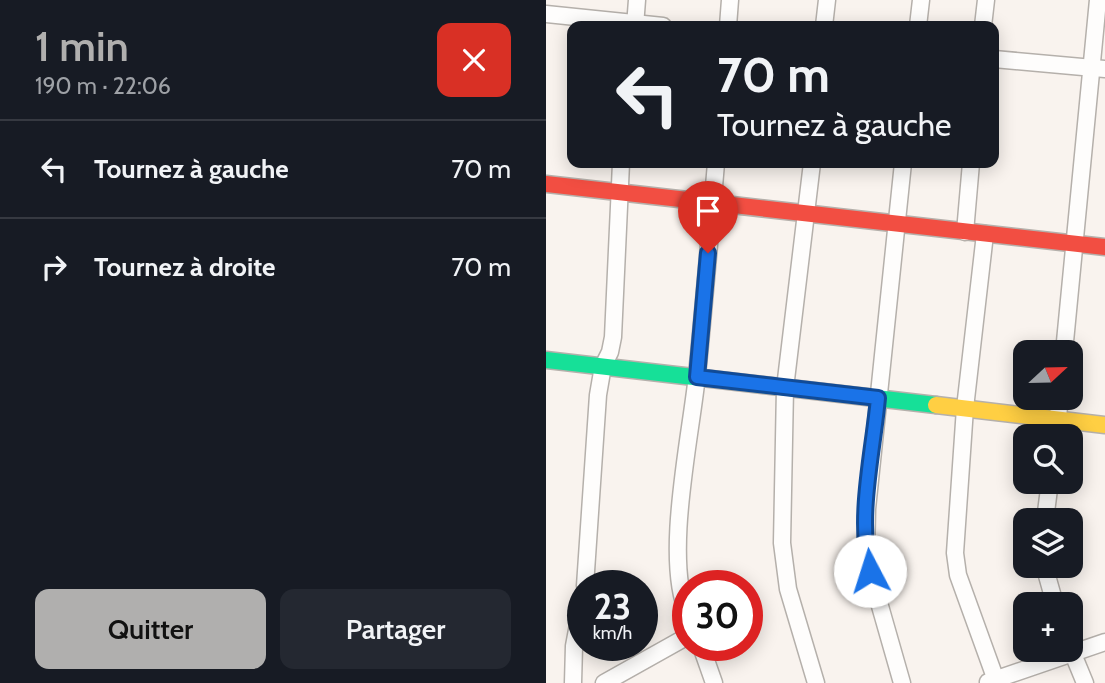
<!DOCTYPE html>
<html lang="fr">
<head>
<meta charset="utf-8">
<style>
	body { margin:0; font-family:Cabin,sans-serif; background:#242831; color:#f1f3f6; height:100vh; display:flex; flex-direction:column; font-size:26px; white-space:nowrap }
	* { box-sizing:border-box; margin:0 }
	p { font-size:23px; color:#9ea1a6 }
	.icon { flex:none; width:38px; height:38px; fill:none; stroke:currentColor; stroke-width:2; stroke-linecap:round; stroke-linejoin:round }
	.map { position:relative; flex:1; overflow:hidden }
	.drawer { display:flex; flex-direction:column; background:#171b24; width:546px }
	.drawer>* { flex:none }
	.top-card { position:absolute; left:21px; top:21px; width:432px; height:147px; border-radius:14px; box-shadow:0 4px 18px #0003; background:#171b24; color:#f1f3f6; overflow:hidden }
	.needle { width:46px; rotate:68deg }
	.controls { position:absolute; left:467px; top:340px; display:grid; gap:14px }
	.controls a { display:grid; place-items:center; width:70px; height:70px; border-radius:14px; background:#171b24; box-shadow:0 4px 18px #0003; font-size:35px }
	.speed { position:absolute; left:21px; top:570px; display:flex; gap:14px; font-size:35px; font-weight:700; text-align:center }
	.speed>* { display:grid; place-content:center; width:91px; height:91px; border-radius:50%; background:#171b24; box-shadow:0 4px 18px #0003; line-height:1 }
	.speed small { font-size:18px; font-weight:400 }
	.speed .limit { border:10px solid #d22; background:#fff; color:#111 }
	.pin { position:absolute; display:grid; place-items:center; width:60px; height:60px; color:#fff; margin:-72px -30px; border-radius:50% 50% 50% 0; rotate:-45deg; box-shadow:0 0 7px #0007 }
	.pin .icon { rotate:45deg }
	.me { position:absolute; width:77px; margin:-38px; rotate:355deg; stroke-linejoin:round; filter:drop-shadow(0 0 5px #0008) }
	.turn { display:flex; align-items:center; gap:24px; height:147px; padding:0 35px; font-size:32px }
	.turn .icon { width:91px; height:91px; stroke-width:2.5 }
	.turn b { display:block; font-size:49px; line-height:60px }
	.round { display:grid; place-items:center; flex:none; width:74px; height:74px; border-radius:14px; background:#242831 }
	.head { display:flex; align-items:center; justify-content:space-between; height:119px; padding:0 35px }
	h1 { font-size:42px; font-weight:600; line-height:52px; color:#b0afae }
	.button { display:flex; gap:14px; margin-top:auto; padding:14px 35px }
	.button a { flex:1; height:80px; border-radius:14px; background:#b0afae; color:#111; font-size:28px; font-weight:600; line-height:80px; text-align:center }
	.button a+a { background:#242831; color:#f1f3f6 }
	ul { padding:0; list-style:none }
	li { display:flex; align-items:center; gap:21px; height:98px; padding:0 35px; border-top:2px solid #363941 }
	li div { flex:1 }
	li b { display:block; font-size:26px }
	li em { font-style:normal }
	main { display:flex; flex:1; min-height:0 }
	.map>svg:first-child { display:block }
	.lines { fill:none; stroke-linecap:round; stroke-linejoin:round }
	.street-casing { stroke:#b5b0ab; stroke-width:19 }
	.fast-casing { stroke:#b5b0ab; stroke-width:19 }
	.slow-casing { stroke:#b5b0ab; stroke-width:19 }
	.jam-casing { stroke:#b5b0ab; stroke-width:19 }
	.street { stroke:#fefdfc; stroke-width:16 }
	.fast { stroke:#16e098; stroke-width:16 }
	.slow { stroke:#ffcf43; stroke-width:16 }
	.jam { stroke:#f24e42; stroke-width:16 }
	.route-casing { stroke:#114b97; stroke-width:18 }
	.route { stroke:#1a73e8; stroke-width:12 }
</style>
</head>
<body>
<main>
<section class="drawer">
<div class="head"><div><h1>1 min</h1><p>190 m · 22:06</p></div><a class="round" style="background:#d93025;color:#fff"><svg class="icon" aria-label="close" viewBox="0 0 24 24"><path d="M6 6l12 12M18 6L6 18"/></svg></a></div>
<ul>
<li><svg class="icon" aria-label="left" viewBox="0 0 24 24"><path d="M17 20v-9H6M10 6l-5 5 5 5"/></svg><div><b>Tournez à gauche</b></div><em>70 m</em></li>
<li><svg class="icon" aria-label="right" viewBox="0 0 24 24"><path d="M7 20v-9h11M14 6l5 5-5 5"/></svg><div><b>Tournez à droite</b></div><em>70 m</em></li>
</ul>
<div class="button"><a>Quitter</a><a>Partager</a></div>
</section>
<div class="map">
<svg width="559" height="683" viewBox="0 0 559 683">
	<rect width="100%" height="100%" fill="#f9f3ee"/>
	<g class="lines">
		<g class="street-casing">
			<g id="street">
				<path d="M0,14l117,12"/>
				<path d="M89,26l2,-26"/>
				<path d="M182,26l2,-26"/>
				<path d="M278,26l3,-26"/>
				<path d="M372,26l3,-26"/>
				<path d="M437,26l3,-26"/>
				<path d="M448,59l111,10"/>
				<path d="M266,163l-27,225 -3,155 6,46 28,94"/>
				<path d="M419,232l6,-69"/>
				<path d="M439,234l-20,174 -10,145 3,22 39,108"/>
				<path d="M518,352l34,-352"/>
				<path d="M510,436l4,-39"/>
				<path d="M499,520l5,-39"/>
				<path d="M498,565l11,39"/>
				<path d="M39,586l13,-191 5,-29 7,-14 3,-15 8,-174"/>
				<path d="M142,614c-25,-55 3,-178 9,-239 7,-70 13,-141 19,-212"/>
				<path d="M155,646l13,37"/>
				<path d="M525,649l14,34"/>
				<path d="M442,682l117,-40"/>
				<path d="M27,683l1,-37 9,-48"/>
				<path d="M58,683l84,-47"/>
				<path d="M356,683l-36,-126 1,-48 36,-346"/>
			</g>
		</g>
		<g class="fast-casing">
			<path id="fast" d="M0,360l390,45"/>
		</g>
		<g class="slow-casing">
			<path id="slow" d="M390,405l169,20"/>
		</g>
		<g class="jam-casing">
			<path id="jam" d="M0,184l559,63"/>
		</g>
		<use href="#street" class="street"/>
		<use href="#fast" class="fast"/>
		<use href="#slow" class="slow"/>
		<use href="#jam" class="jam"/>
	</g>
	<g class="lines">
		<g class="route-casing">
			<path id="route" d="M162,253l-11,124 181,21c-5,55 -21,118 -8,173"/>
		</g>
		<use href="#route" class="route"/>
	</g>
</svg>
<div class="controls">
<a><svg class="needle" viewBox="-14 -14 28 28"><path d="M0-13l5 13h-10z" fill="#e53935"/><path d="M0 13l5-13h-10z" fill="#9ea1a6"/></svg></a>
<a><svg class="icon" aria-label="search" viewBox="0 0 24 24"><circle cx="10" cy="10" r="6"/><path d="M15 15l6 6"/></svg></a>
<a><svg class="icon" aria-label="layers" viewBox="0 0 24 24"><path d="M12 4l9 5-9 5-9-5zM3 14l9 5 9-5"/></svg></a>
<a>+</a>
</div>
<div class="speed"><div>23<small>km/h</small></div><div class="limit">30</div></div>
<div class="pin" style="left:162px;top:253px;background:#d93025"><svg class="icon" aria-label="arrive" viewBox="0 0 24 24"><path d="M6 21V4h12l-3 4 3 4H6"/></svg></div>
<svg class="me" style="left:324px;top:571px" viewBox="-20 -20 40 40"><circle r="19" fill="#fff"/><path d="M0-13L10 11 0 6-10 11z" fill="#1a73e8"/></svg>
<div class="top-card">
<div class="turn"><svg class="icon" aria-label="left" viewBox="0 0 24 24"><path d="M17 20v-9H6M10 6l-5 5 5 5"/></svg><div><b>70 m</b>Tournez à gauche</div></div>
</div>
</div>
</main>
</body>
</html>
